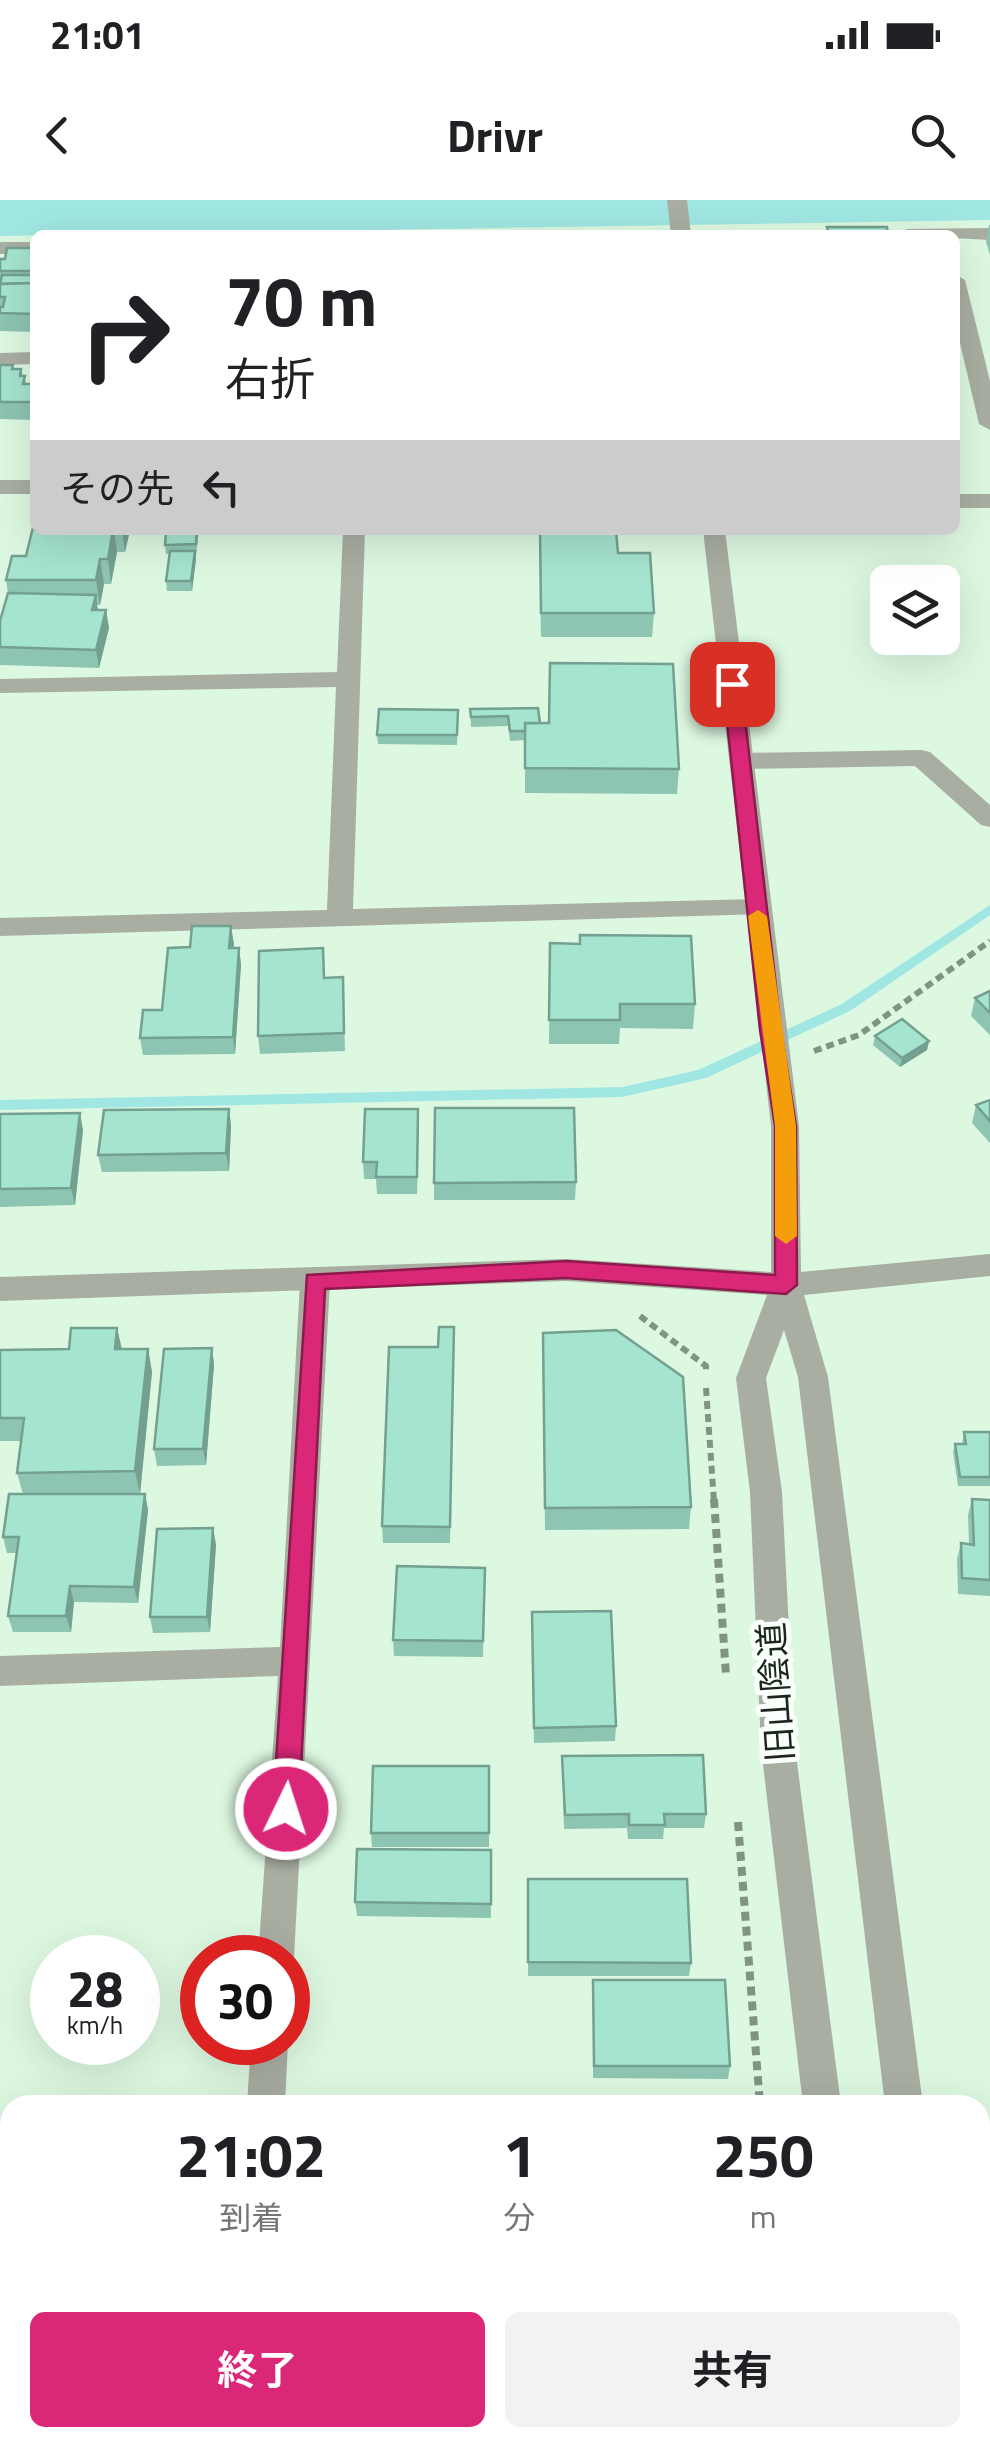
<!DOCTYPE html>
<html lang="ja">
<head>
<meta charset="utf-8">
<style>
	body { margin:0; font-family:"Titillium Web","Noto Sans JP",sans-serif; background:#f2f2f2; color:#202124; height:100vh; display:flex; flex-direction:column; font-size:38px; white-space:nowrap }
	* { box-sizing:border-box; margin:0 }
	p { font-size:32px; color:#757577 }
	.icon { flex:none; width:55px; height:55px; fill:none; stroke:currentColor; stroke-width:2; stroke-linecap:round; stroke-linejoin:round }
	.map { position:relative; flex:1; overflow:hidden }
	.side { position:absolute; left:0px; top:1895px; width:990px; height:352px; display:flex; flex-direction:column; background:#fff; border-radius:30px 30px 0 0; box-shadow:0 10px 40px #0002 }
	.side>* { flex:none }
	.hud { position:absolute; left:30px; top:30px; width:930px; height:305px; border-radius:15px; box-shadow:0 10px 40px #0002; background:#fff; color:#202124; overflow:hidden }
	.buttons { position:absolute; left:870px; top:365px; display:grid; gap:20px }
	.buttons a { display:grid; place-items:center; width:90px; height:90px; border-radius:15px; background:#fff; box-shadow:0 10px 40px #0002; font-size:50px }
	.speed { position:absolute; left:30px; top:1735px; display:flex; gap:20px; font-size:50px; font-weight:700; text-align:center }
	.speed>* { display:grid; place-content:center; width:130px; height:130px; border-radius:50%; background:#fff; box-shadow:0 10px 40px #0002; line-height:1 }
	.speed small { font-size:25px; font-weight:400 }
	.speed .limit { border:15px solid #d22; background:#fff; color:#111 }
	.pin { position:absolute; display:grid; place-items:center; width:85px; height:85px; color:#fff; margin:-42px; border-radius:20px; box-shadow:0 5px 15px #0006 }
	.me { position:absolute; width:110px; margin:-55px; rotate:4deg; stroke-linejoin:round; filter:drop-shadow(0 0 8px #0008) }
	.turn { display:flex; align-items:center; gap:35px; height:210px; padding:0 30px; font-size:45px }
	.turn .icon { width:130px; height:130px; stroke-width:2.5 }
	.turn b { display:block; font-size:70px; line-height:85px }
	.then { display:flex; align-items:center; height:95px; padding:0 30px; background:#0003; gap:20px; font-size:38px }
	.eta { display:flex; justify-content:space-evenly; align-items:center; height:170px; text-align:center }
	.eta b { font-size:60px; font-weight:700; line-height:70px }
	.button { display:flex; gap:20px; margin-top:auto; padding:20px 30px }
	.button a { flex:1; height:115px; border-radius:15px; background:#db2777; color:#fff; font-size:40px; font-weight:700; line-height:115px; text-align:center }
	.button a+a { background:#f2f2f2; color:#202124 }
	.status { display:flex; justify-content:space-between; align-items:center; height:70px; padding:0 50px; background:#fff; direction:ltr }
	.status svg { height:28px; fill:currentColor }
	header { display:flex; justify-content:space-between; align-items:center; height:130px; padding:0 30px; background:#fff; font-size:45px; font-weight:700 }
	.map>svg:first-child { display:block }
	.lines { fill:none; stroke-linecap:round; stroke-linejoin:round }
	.stream { fill:#a0e7e3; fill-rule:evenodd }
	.river { fill:#a0e7e3; fill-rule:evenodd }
	.path-far1 { stroke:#819484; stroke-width:6; stroke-dasharray:8 5; stroke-linecap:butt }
	.path { stroke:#819484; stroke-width:8; stroke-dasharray:9 6; stroke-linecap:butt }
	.minor { fill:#a8aea1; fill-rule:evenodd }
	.tertiary { fill:#a8aea1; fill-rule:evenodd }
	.wall { fill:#8ec4b2 }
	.shaded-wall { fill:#74a091 }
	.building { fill:#a5e4cf; stroke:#74a091; stroke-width:2.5 }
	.route { fill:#db2777; stroke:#8e194d; stroke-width:2.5 }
	.slow { fill:#f59e0b }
	.labels { text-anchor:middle; stroke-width:10; stroke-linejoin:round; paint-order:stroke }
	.street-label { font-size:35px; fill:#1c261e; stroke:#f9fffa }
</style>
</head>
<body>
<div class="status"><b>21:01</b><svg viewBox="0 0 49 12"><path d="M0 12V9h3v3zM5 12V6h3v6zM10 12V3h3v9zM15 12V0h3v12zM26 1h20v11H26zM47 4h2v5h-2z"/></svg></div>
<header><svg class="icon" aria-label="back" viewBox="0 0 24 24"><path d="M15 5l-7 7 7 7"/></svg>Drivr<svg class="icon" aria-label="search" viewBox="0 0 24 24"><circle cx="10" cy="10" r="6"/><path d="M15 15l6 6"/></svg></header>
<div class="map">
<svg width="990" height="2246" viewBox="0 0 990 2246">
	<rect width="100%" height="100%" fill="#ddf8e1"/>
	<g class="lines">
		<path class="stream" d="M990,705v10l-140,96 -144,67 -84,19 -622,13v-10l622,-13 76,-17 142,-65z"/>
		<path class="river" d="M0,0h990v20l-990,16z"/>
		<g class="path-far1">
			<path d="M814,851l45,-16 131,-94"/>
			<path d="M640,1116l66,50v5"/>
			<path d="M706,1188l8,114"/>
		</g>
		<g class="path">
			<path d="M714,1299l12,176"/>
			<path d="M738,1622l22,283"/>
		</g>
		<g class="minor">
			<path d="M990,28v12l-93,-5 10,-6z"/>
			<rect x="0" y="42" width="35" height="12"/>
			<path d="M955,74l10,6 25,101v49l-11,-6 -24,-102z"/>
			<path d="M35,152v12l-35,1v-12z"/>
			<rect x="0" y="280" width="35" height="14"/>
			<rect x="955" y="294" width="35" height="14"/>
			<path d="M343,330h22l-12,379 403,-10 9,3 4,6 -4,6 -765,22v-18l327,-8 9,-223 -336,6v-14l337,-7z"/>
			<path d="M921,550l9,2 60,53v22l-9,-2 -66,-59 -174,3 -12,-8 12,-8z"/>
			<path d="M315,1069l10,4 5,8 -36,677 -6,13v-13h-30l20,-282 -278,10v-30l280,-9 20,-366 5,-8z"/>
			<path d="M288,1840v2l-3,63h-38l4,-63z"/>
			<rect x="0" y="1948" width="10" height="38"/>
			<rect x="230" y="2238" width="40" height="8"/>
		</g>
		<g class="tertiary">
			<path d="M667,0h20l4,35h-20z"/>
			<path d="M703,330h22l74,596 2,146 189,-18v22l-186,19 24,82 95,728h-38l-87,-728 -14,-47 -18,48 16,114 13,255 46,358h-38l-42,-358 -11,-255 -14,-114 31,-83 -201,-14 -566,20v-24l566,-18 205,13v-146z"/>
			<path d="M837,2238h40l1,8h-40z"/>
			<path d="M922,2238h40l1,8h-40z"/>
		</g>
	</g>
	<g class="wall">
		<path d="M989,25h1v30l-4,-13z"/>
		<path d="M35,48v84l-35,-1v-72h5z"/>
		<path d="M0,165l14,4h7l2,7 4,8h8l-1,36 -34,-1z"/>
		<path d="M35,330h95l-5,22h-8l-6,32h-7l-4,21h-3l1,5h8l3,18 -10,40 -99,-3v-44l8,-28 -2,-13 20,-24z"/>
		<path d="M199,330l-7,61h-25l-1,-10 3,-27h-3l-1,-9z"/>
		<path d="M539,330h77l2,23 36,60 -2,24h-111z"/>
		<path d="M470,509l70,14 139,46 -2,25 -152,-1v-53l-15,1 -2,-15 -37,1z"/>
		<path d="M458,510l-1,35 -79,-1 -1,-9z"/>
		<path d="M550,743l145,61 -2,25 -73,-1 -1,16h-70z"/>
		<path d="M234,744l-1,4h6l2,17 -6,89 -92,1 -3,-17 22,-28 28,-63z"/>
		<path d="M343,777l2,74 -85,3 -2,-18 67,-58z"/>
		<path d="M990,791v44l-19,-19 4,-18z"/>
		<path d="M875,836l54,5 -2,9 -27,17 -27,-22z"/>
		<path d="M990,900v43l-18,-20 4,-18z"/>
		<path d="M229,909l2,17 -2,45 -127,1 -4,-17z"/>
		<path d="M0,914l83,16 -8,75 -75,2z"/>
		<path d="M419,927l-2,67h-40l-1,-15h-12l-1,-17z"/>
		<path d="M576,982l-1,18h-141v-17z"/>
		<path d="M454,1127l-4,216h-67l-1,-17 56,-179z"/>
		<path d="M117,1128l5,21h26l4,23 -12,122h5l3,16 -10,93 -64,-1 -3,30h-58l-5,-16 9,-63h-10l-4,-16 20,-43 -6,-21 5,-32h-22v-91l69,-1z"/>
		<path d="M543,1133l148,174 -2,22 -144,1z"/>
		<path d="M212,1148l2,17 -8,100 -49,1 -3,-17z"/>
		<path d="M964,1232h26v54h-32l-5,-34 2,-8h7z"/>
		<path d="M972,1299l18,1v96l-32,-2 -1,-35 4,-16 8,1 -1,-29z"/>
		<path d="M213,1328l3,17 -6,87 -57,1 -3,-16z"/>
		<path d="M485,1368l-2,89 -89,-1 -1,-16z"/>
		<path d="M532,1427l84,99 -1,15 -81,2z"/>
		<path d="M562,1556l144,58 -2,14h-40l-1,11h-35l-1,-11 -63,1z"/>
		<path d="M489,1566v81h-117l-1,-14z"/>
		<path d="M491,1650v68l-134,-2 -2,-14z"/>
		<path d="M528,1679l163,84 -2,13h-161z"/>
		<path d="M593,1780l137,86 -2,13 -135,-1z"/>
		<path d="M604,2238h90l-1,5h-89z"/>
	</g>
	<g class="shaded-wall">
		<path d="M35,184v30l-1,6 -3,-18z"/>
		<path d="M114,330l3,22 -6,32 -3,-25z"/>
		<path d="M122,330h8l-5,22z"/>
		<path d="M195,351l1,9 -4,31 -1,-10z"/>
		<path d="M100,359l4,25 -4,21 -4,-25z"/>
		<path d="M96,395l2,18 -6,-3z"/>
		<path d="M106,410l3,18 -10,40 -3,-18z"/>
		<path d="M231,726l3,18 -3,21 -2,-17z"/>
		<path d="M239,748l2,17 -6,89 -2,-17z"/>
		<path d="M929,841l-2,9 -27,17 2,-9z"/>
		<path d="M229,909l2,17 -2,45 -3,-18z"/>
		<path d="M80,913l3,17 -8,75 -4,-17z"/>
		<path d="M117,1128l5,23 -7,-2z"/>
		<path d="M212,1148l2,17 -8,100 -3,-16z"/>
		<path d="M148,1149l4,23 -12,122 -5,-23z"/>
		<path d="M145,1294l3,16 -10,93 -4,-16z"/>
		<path d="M213,1328l3,17 -6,87 -3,-15z"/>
		<path d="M70,1386l4,16 -3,30 -5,-16z"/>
		<rect x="189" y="2238" width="5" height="8"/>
	</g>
	<g class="building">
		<path d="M827,27h60l1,7 8,1h-67z"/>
		<path d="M7,48h28v23h-35v-12h5z"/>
		<path d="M2,75h33v8l-35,1z"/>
		<path d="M35,83v31l-35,-1v-6h3l2,-10h-5v-13z"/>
		<path d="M0,165h13l-1,4h9l-1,7h5l-2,8h12l-4,18h-31z"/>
		<path d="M35,319v11h78l-5,29h-8l-4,21h-90l6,-24h14z"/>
		<path d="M166,330h31l-1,14 -31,1z"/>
		<path d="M540,330h76l2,23h32l4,60h-113z"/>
		<path d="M170,351h25l-4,30h-25z"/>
		<path d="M8,393l88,2 -4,15h14l-10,40 -96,-3v-26z"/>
		<path d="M550,463l123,1 6,105 -154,-1v-45h24z"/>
		<path d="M538,508l2,15h-15v8h-15l-2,-15 -37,1 -1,-8z"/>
		<path d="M379,509l79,1 -1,25h-80z"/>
		<path d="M192,726h39l-2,22h10l-6,89 -93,1 3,-28h19l6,-62 22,-1z"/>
		<path d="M580,735l111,1 4,68h-75v16h-71l1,-77 30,1z"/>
		<path d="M323,748l1,30 19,-1 1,56 -86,3 1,-85z"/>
		<path d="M990,791v22l-15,-15z"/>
		<path d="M902,819l27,22 -27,17 -27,-22z"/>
		<path d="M990,900v21l-14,-16z"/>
		<path d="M435,908h139l2,74 -142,1z"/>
		<path d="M229,909l-3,44 -128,2 6,-45z"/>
		<path d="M365,909h53l-1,68h-41l1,-15h-14z"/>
		<path d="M80,913l-9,75 -71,1v-75z"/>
		<path d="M439,1127h15l-4,200 -68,-1 7,-179h49z"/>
		<path d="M71,1128h46l-2,21h33l-13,122 -118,2 7,-55h-24v-68l69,-1z"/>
		<path d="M616,1130l67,47 8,130 -146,1 -2,-175z"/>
		<path d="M212,1148l-9,101h-49l10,-100z"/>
		<path d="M964,1232h26v45h-30l-5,-33h11z"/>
		<path d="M9,1294h136l-11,93 -64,-1 -4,30h-58l11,-79h-16z"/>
		<path d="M972,1299l18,1v80l-28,-2 -1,-35 13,2z"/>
		<path d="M213,1328l-6,89h-57l7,-88z"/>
		<path d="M397,1366l88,2 -2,73 -90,-1z"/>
		<path d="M611,1411l5,115 -82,2 -2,-116z"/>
		<path d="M703,1555l3,59h-42l1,11h-36v-11l-64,1 -3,-59z"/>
		<path d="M373,1566h116v67h-118z"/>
		<path d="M357,1649l134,1v54l-136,-2z"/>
		<path d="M528,1679h159l4,84 -163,-1z"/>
		<path d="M593,1780h132l5,86h-136z"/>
		<path d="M21,2238h168l-1,6 -53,2h-115z"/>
		<rect x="370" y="2244" width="125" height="2"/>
	</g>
	<path class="route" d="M732,478l9,6 40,346 15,96 1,159 -11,9 -220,-16 -241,11 -26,520 -4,8 -9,4 -9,-4 -4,-8 34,-534 259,-14 209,14v-149l-15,-96 -37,-346z"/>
	<path class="slow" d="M758,710l9,6 29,210 1,110 -11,8 -11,-8v-110l-27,-210z"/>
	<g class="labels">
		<g class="street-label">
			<text transform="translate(776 1492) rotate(-94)" y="12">旧山陰道</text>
		</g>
	</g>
</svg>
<div class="buttons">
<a><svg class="icon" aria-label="layers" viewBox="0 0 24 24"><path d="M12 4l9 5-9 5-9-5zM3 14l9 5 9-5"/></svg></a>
</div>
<div class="speed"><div>28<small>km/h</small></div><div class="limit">30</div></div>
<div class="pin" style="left:732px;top:484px;background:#d93025"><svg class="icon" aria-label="arrive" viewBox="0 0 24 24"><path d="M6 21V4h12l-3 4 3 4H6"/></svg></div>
<svg class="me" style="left:286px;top:1609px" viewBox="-20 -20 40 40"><circle r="17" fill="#db2777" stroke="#fff" stroke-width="3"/><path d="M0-11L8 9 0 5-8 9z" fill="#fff"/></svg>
<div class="hud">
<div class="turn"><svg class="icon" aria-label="right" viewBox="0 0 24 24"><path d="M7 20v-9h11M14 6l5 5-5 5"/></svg><div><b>70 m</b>右折</div></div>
<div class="then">その先<svg class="icon" aria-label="left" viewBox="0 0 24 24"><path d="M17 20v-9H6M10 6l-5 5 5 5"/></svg></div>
</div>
<section class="side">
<div class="eta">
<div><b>21:02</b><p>到着</p></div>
<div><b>1</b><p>分</p></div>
<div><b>250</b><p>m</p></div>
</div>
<div class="button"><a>終了</a><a>共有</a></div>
</section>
</div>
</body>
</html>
